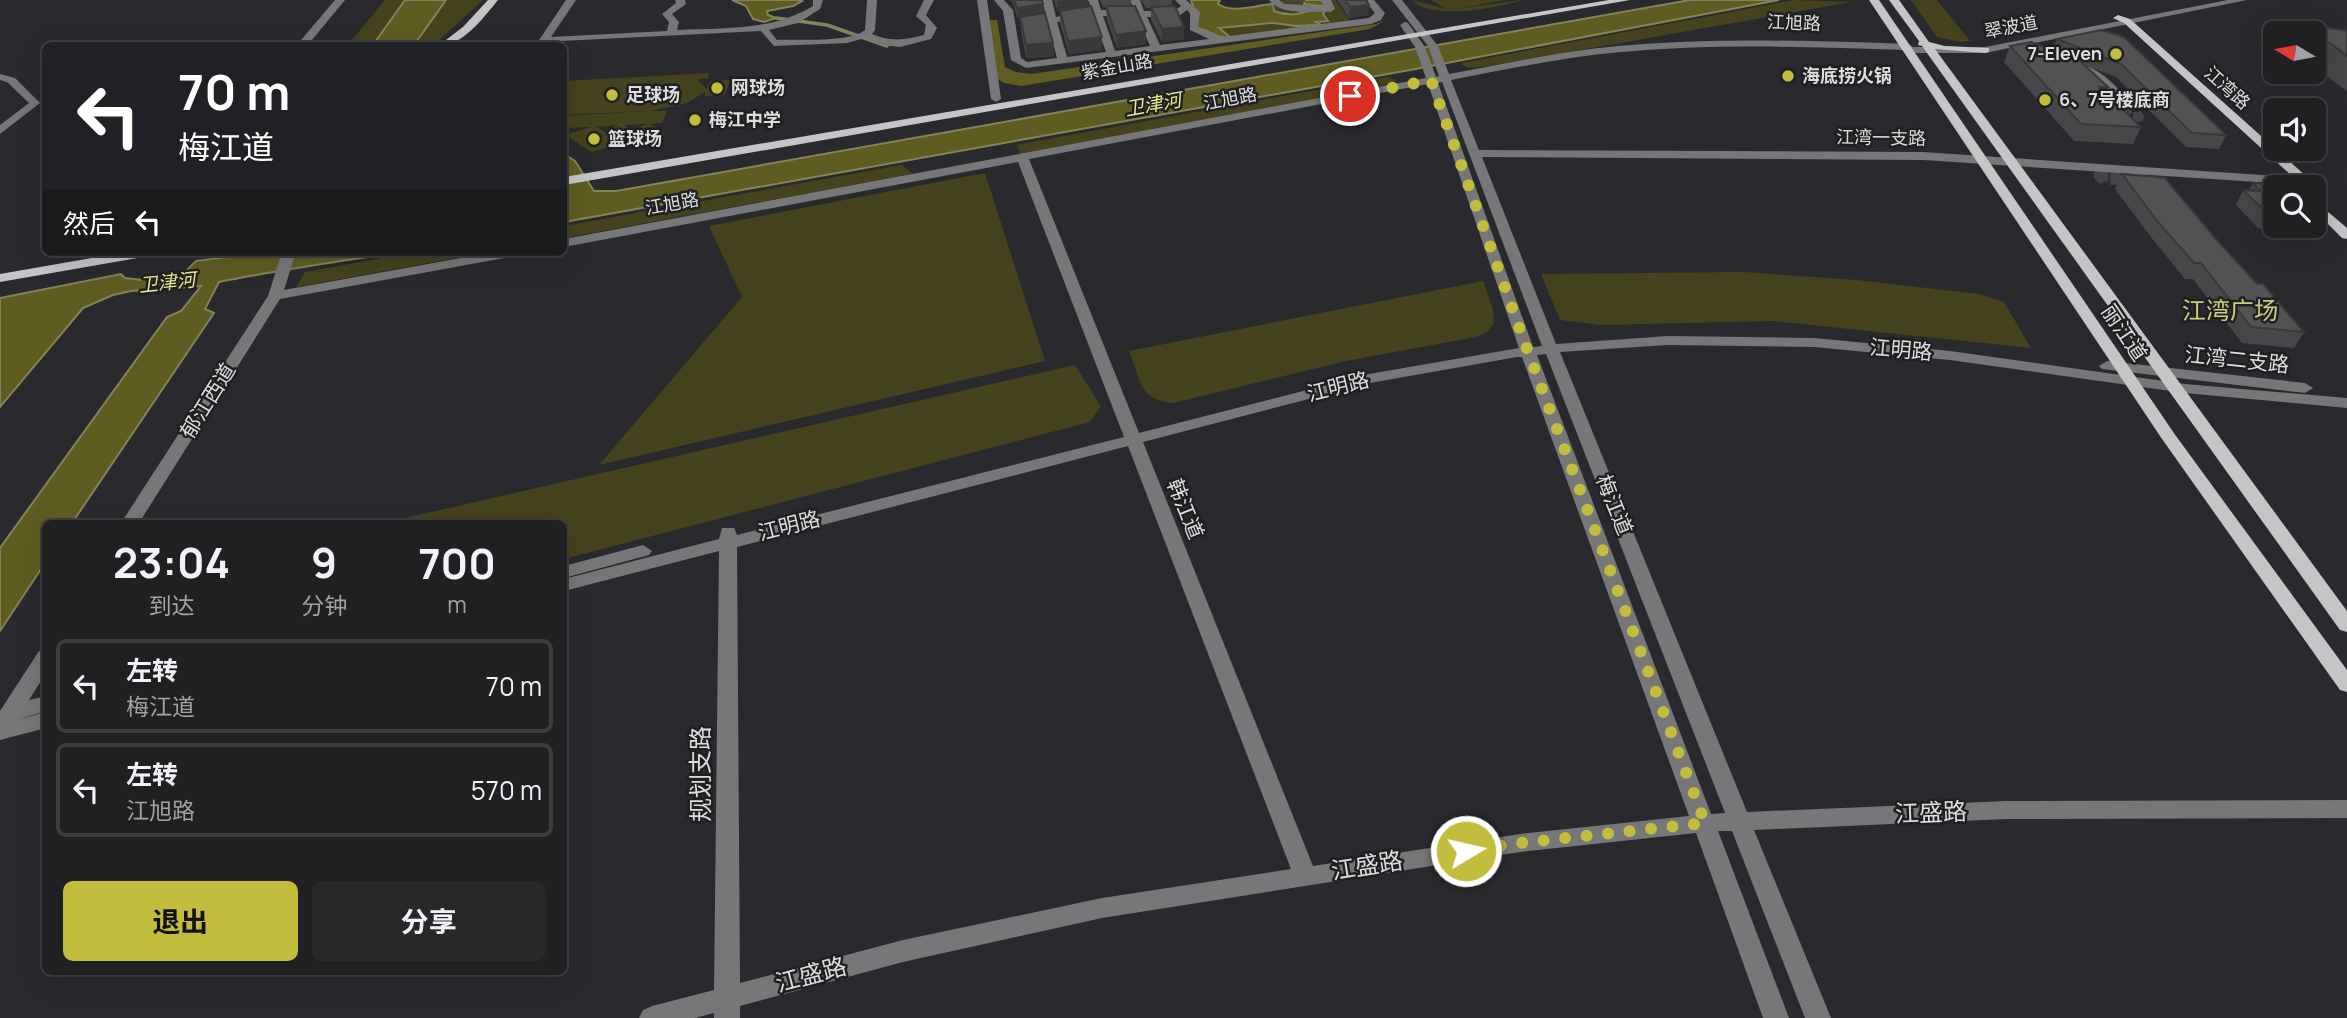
<!DOCTYPE html>
<html lang="zh">
<head>
<meta charset="utf-8">
<style>
	body { margin:0; font-family:Manrope,"Noto Sans SC",sans-serif; background:#28272a; color:#f1f3f6; height:100vh; display:flex; flex-direction:column; font-size:26px; white-space:nowrap }
	* { box-sizing:border-box; margin:0 }
	p { font-size:23px; color:#a2a2a5 }
	.icon { flex:none; width:38px; height:38px; fill:none; stroke:currentColor; stroke-width:2; stroke-linecap:round; stroke-linejoin:round }
	.map { position:relative; flex:1; overflow:hidden }
	.sheet { position:absolute; left:42px; top:520px; width:525px; height:455px; display:flex; flex-direction:column; background:#201f22; border-radius:10px; box-shadow:0 7px 28px #0002,0 0 0 2px #3d3d40 }
	.sheet>* { flex:none }
	.hud { position:absolute; left:42px; top:42px; width:525px; height:214px; border-radius:10px; box-shadow:0 7px 28px #0002,0 0 0 2px #3d3d40; background:#202124; color:#fff; overflow:hidden }
	.needle { width:46px; rotate:280deg }
	.buttons { position:absolute; left:2263px; top:21px; display:grid; gap:14px }
	.buttons a { display:grid; place-items:center; width:63px; height:63px; border-radius:10px; background:#201f22; box-shadow:0 7px 28px #0002,0 0 0 2px #3d3d40; font-size:35px }
	.pin { position:absolute; display:grid; place-items:center; width:60px; height:60px; color:#fff; margin:-30px; border:4px solid #fff; border-radius:50%; box-shadow:0 2px 7px #0007 }
	.me { position:absolute; width:77px; margin:-38px; rotate:81deg; stroke-linejoin:round; filter:drop-shadow(0 0 5px #0008) }
	.turn { display:flex; align-items:center; gap:24px; height:147px; padding:0 21px; font-size:32px }
	.turn .icon { width:91px; height:91px; stroke-width:2.5 }
	.turn b { display:block; font-size:49px; line-height:60px }
	.then { display:flex; align-items:center; height:66px; padding:0 21px; background:#0003; gap:14px; font-size:26px }
	.eta { display:flex; justify-content:space-evenly; align-items:center; height:119px; text-align:center }
	.eta b { font-size:42px; font-weight:700; line-height:49px }
	.cta { display:flex; gap:14px; margin-top:auto; padding:14px 21px }
	.cta a { flex:1; height:80px; border-radius:10px; background:#c3bd3e; color:#111; font-size:28px; font-weight:700; line-height:80px; text-align:center }
	.cta a+a { background:#28272a; color:#f1f3f6 }
	ul { padding:0; list-style:none }
	li { display:flex; align-items:center; gap:21px; height:94px; margin:0 14px 10px; padding:0 7px; border:4px solid #3d3d40; border-radius:10px }
	li div { flex:1 }
	li b { display:block; font-size:26px }
	li em { font-style:normal }
	.map>svg:first-child { display:block }
	.green { fill:#45431d }
	.forest { fill:#605d23 }
	.water { fill:#5f5c22; stroke:#85835b; stroke-width:2 }
	.lines { fill:none; stroke-linecap:round; stroke-linejoin:round }
	.stream { stroke:#85835b; stroke-width:3.5 }
	.minor-tunnel-far1 { stroke:#454448; stroke-width:10; stroke-dasharray:10 5; stroke-linecap:butt }
	.minor-tunnel { stroke:#454448; stroke-width:13; stroke-dasharray:13 7; stroke-linecap:butt }
	.minor { fill:#777779; fill-rule:evenodd }
	.major { fill:#c5c5c8; fill-rule:evenodd }
	.wall { fill:#474749 }
	.shaded-wall { fill:#39393c }
	.building { fill:#525255; stroke:#39393c; stroke-width:2 }
	.route { stroke:#c3bd3e; stroke-width:12; stroke-dasharray:0 21.6 }
	.poi-dot { fill:#c3bd3e; stroke:#202023; stroke-width:2.5 }
	.labels { text-anchor:middle; stroke-width:5; stroke-linejoin:round; paint-order:stroke }
	.far-street-label { font-size:18px; fill:#dddddf; stroke:#202023 }
	.far-poi-label { font-size:18px; font-weight:bold; fill:#dddddf; stroke:#202023; text-anchor:start }
	.far-water-label { font-size:19px; font-style:italic; fill:#edea92; stroke:#202023 }
	.street-label { font-size:21px; fill:#dddddf; stroke:#202023 }
	.quarter-label { font-size:24px; fill:#cfcc7e; stroke:#202023 }
	.near-street-label { font-size:24px; fill:#dddddf; stroke:#202023 }
</style>
</head>
<body>
<div class="map">
<svg width="2347" height="1018" viewBox="0 0 2347 1018">
	<rect width="100%" height="100%" fill="#2a292d"/>
	<g class="green">
		<path d="M385,0h20l-32,45 -26,1z"/>
		<path d="M446,0h37l-49,45 -20,1z"/>
		<path d="M1277,0h58l16,22 -121,15 -12,-9c38,-6 83,-1 110,-7l-6,-7 -1,-8 -20,8 -23,-1 -5,-5 6,-4z"/>
		<path d="M1412,0l34,9 -15,-9h75l-52,9 68,-9c-23,8 -93,21 -110,0z"/>
		<path d="M1794,0l58,2 -362,64 -23,2 -6,-5z"/>
		<path d="M1911,0h26l33,41 -9,1 -24,-5z"/>
		<path d="M709,73l-1,5 -11,1 10,10 3,-8 20,-1 -5,15 -20,1v-4l-18,11 -36,8h16l-5,12 -12,1 16,10 -17,5 -16,-10 15,-5 -24,1 14,10 -17,5 -15,-10 12,-5 -21,2 25,16 -30,9 -27,-17 26,-8 -27,1v-12l84,-5 -84,4v-34z"/>
		<path d="M1387,77l10,3 -18,7 -357,69 -6,-11z"/>
		<path d="M902,165l11,9 -349,64v-12z"/>
		<path d="M985,173l60,188 -446,104 143,-168 -33,-71z"/>
		<path d="M416,252h73l-193,35 9,-15z"/>
		<path d="M1744,272l112,8 123,14 25,8 27,46 -258,-27 -172,4 -41,-5 -19,-46z"/>
		<path d="M1483,281l10,28 1,14 -7,9 -11,5 -130,24 -173,42c-34,-3 -32,-23 -44,-52z"/>
		<path d="M1075,365l26,41 -11,16 -526,137v-36h-181z"/>
	</g>
	<path class="forest" d="M989,20h8l8,47 11,5 15,2 345,-50 10,-4 -16,9 -349,57 -17,-3 -6,-4z"/>
	<g class="water">
		<path d="M405,0h41l-32,45h-41z"/>
		<path d="M732,0h68l2,1 -9,5 -26,5 1,4 8,3 -12,4 -11,-3 -7,-13z"/>
		<path d="M1191,0h29l-2,4c15,10 38,1 55,0l1,7c17,7 31,2 47,-5l-17,-2 1,-4h16l6,8 -4,6 5,7 -12,1 5,3 -25,1 -23,-3 -54,5 11,9c-13,3 -22,-9 -35,-9l-6,-21 4,-1z"/>
		<path d="M1690,0h89l-369,70 -846,152v-68l11,7 19,30h22z"/>
		<path d="M269,252h129c-60,10 -120,18 -179,30l-14,27 9,4 -142,210h-26l-1,40 -45,68v-83l167,-231 14,-6 20,-25 -70,5 -18,4 -30,13 -83,99v-109l121,-24 4,4 17,2 41,-6 13,-13z"/>
	</g>
	<g class="lines">
		<path class="stream" d="M776,18l51,7 60,21"/>
		<path class="minor-tunnel-far1" d="M2112,97l18,20h9l-18,-19"/>
		<path class="minor-tunnel" d="M2143,180l-40,-2 -3,-3 46,2"/>
		<g class="minor">
			<path d="M335,0h10l-38,46h-11z"/>
			<path d="M566,0h10l-25,37 116,-6 2,-9 -7,-8 14,-11 -1,-3h10l1,4 -14,10 7,8 -2,8c47,-2 95,1 136,-24v-6h10l-3,9 -22,14 -29,7 8,10c21,-1 73,3 88,-10l2,-30h10l-2,30 -3,4c19,8 32,6 52,1l2,-10 -10,-9 8,-16h10l-8,15 11,13 -6,11 -31,8 -19,-2 -16,-7 -18,5 -73,3 -13,-15 -220,11 -2,-2z"/>
			<path d="M977,0h10l14,99 -5,3 -5,-3z"/>
			<path d="M994,0h10l9,10 8,48 6,4 30,-4 -9,-34 -23,4 -5,-3 27,-6 -5,-19h10l4,17 36,-7 -4,-10h10l3,10 34,1 -5,-11h10l4,11c13,0 28,3 37,-5l-6,-6h11l14,12 -2,15 24,10 147,-19 6,-5 -11,-13h10l11,13 -4,7 -10,4 -345,44 -15,-8 -8,-49zM1187,10l3,3v17l19,9 -49,6 -13,-28 32,-1zM1093,16l13,36 -39,5 -10,-35zM1103,16h34l13,30 -35,5z"/>
			<path d="M1269,0h10l6,4 39,2 -3,-6h10l4,9 -5,3c-18,-1 -49,4 -61,-12z"/>
			<path d="M1392,0h10l36,46 11,28c56,-10 112,-23 169,-28 97,-9 194,-5 290,-2l5,3h72l243,-47h19l-262,53h-75l-5,-3c-95,-3 -190,-7 -284,2 -57,5 -113,17 -170,28l28,70 444,2 369,25v6l-4,1 -365,-24 -441,-3 74,187 112,-8 146,2 136,13 235,33 162,14v10l-162,-15 -235,-33 -136,-13 -146,-2 -108,7 187,460 259,-11 341,-1v18l-341,1 -252,11 77,188h-26l-73,-187h-14l71,187h-26l-67,-185 -176,19 -418,66 -199,44 -163,44v12h-26v-5l-19,5h-56l4,-8 9,-4 62,-16 5,-439 -155,40v-12l155,-40 3,-11h12l3,7 387,-98 -106,-275 -454,85v-8l862,-161 -11,-31 -15,-22 5,-3 3,1 17,24 11,30 3,-1 -11,-30zM1442,82l100,264 -9,1 -95,-264zM1428,84l91,264 -150,26 -230,59 -110,-274zM1546,354l179,459 -14,1 -174,-459zM1517,357h5l167,459 -169,18 -207,32 -170,-424 227,-59zM1128,446l163,423 -189,29 -199,42 -163,43 -3,-436z"/>
			<path d="M2070,64c23,-2 43,18 56,34 -15,10 -29,-9 -41,-20v-4l-15,-6z"/>
			<path d="M0,74l15,4 25,25 -40,31v-9l29,-22 -22,-21 -7,-2z"/>
			<path d="M282,252h14l-12,38 210,-38h29l-7,4 -236,43 -141,224h-18l147,-227z"/>
			<path d="M2107,361l198,22 8,5 -8,5 -203,-24 -3,-3z"/>
			<path d="M643,545l9,6 -3,4 -85,23v-12z"/>
			<path d="M46,649v24l-17,27 17,-4v15l-30,9 30,-8v16l-46,12v-29l39,-60z"/>
		</g>
		<g class="major">
			<path d="M488,0h10c-15,18 -35,46 -60,46l25,-19z"/>
			<path d="M1609,0h21l-1066,185v-8z"/>
			<path d="M1869,0h10l297,436 171,234v22l-7,-2 -178,-251z"/>
			<path d="M1889,0h10l30,42 16,4 44,2v4l-4,1 -50,-4 412,562v21l-7,-2 -418,-584 -4,-1 1,-4z"/>
			<path d="M2118,15l12,4 185,165v6l-11,-3 -180,-164 -11,-5z"/>
			<path d="M2314,200l33,28v11l-5,-1 -28,-28z"/>
			<path d="M126,252h30l-7,4 -149,26v-8z"/>
		</g>
	</g>
	<g class="wall">
		<path d="M1009,0h33l2,14 9,29 1,13 -28,2 -5,-28 -1,-12 -2,1 -6,-18z"/>
		<path d="M1054,0h34v7l14,30v13l-33,4 -9,-31v-11h-2z"/>
		<path d="M1100,0h31v6l15,38 -29,4 -10,-29 -1,-11 -3,-1z"/>
		<path d="M1141,0h31v6l12,33 -22,3 -11,-23v-11h-5z"/>
		<path d="M1285,0h20v2l-19,-1z"/>
		<path d="M1337,0h31v15l-19,3z"/>
		<path d="M2318,27l29,7v57l-30,-22 -3,-1v-33z"/>
		<path d="M2101,30l125,105 -7,14 -33,-2 -70,-70 -32,-12 24,22 -2,6 35,34 -8,17 -59,-3 -70,-79 6,-16 42,4 5,-11z"/>
		<path d="M2122,174l94,65 88,93 -10,16 -52,-5 -49,-64h-8l-34,-42 -36,-48z"/>
		<path d="M2253,183l22,4v39h39v-16l6,6 -9,15 -53,-3 -22,-23 7,-15h6z"/>
	</g>
	<g class="shaded-wall">
		<path d="M1066,0h22v8l-30,4 -1,-11z"/>
		<path d="M1043,4l1,11 -26,4 -1,-11z"/>
		<path d="M1369,5l-1,10 -19,3 1,-11z"/>
		<path d="M1184,27v12l-22,3v-13z"/>
		<path d="M1146,31v13l-29,4 -1,-13z"/>
		<path d="M1102,37v13l-33,4 -1,-13z"/>
		<path d="M1053,43l1,13 -28,2v-13z"/>
	</g>
	<g class="building">
		<path d="M1014,0h28l1,4 -26,4z"/>
		<path d="M1345,0h21l3,5 -19,2z"/>
		<path d="M1091,6l11,31 -34,4 -8,-30z"/>
		<path d="M1106,6h29l11,25 -30,4z"/>
		<path d="M1175,6l9,21 -22,2 -11,-22z"/>
		<path d="M1045,13l8,30 -27,2 -6,-28z"/>
		<path d="M2318,27l27,3 2,4v22l-17,-13h-5z"/>
		<path d="M2101,30l23,7 102,98 -34,-2 -71,-69 -64,-25z"/>
		<path d="M2031,42l48,18 29,27h-9l42,40 -60,-3 -71,-78z"/>
		<path d="M2122,174l43,4 51,61 41,45h6l41,48 -53,-5 -50,-64h-7l-36,-41z"/>
		<path d="M2253,183l34,3 2,1h-14v26l-9,-1 -23,-22 18,1z"/>
		<path d="M2314,210l6,6h-6z"/>
	</g>
	<g class="lines">
		<path class="route" d="M1350,96l81,-16 93,261 181,482 -185,20 -54,8"/>
	</g>
	<g class="poi-dot">
		<circle cx="2116" cy="54" r="7"/>
		<circle cx="1788" cy="76" r="7"/>
		<circle cx="717" cy="88" r="7"/>
		<circle cx="612" cy="95" r="7"/>
		<circle cx="2045" cy="100" r="7"/>
		<circle cx="695" cy="120" r="7"/>
		<circle cx="594" cy="139" r="7"/>
	</g>
	<g class="labels">
		<g class="far-street-label">
			<text transform="translate(1794 23) rotate(2)" y="6">江旭路</text>
			<text transform="translate(2011 27) rotate(-11)" y="6">翠波道</text>
			<text transform="translate(1117 67) rotate(-10)" y="6">紫金山路</text>
			<text transform="translate(2227 88) rotate(42)" y="6">江湾路</text>
			<text transform="translate(1230 99) rotate(-11)" y="6">江旭路</text>
			<text transform="translate(1881 138) rotate(1)" y="6">江湾一支路</text>
			<text transform="translate(672 204) rotate(-10)" y="6">江旭路</text>
		</g>
		<g class="far-poi-label">
			<text x="2102" y="60" text-anchor="end">7-Eleven</text>
			<text x="1802" y="82">海底捞火锅</text>
			<text x="731" y="94">网球场</text>
			<text x="626" y="101">足球场</text>
			<text x="2059" y="106">6、7号楼底商</text>
			<text x="709" y="126">梅江中学</text>
			<text x="608" y="145">篮球场</text>
		</g>
		<g class="far-water-label">
			<text transform="translate(1153 104) rotate(-10)" y="7">卫津河</text>
			<text transform="translate(167 282) rotate(-6)" y="7">卫津河</text>
		</g>
		<g class="street-label">
			<text transform="translate(2124 333) rotate(56)" y="7">丽江道</text>
			<text transform="translate(1901 350) rotate(5)" y="7">江明路</text>
			<text transform="translate(2237 360) rotate(6)" y="7">江湾二支路</text>
			<text transform="translate(1338 387) rotate(-14)" y="7">江明路</text>
			<text transform="translate(208 401) rotate(-58)" y="7">郁江西道</text>
			<text transform="translate(1614 505) rotate(68)" y="7">梅江道</text>
			<text transform="translate(1185 509) rotate(68)" y="7">韩江道</text>
			<text transform="translate(789 526) rotate(-14)" y="7">江明路</text>
		</g>
		<g class="quarter-label">
			<text x="2230" y="319">江湾广场</text>
		</g>
		<g class="near-street-label">
			<text transform="translate(701 774) rotate(-90)" y="8">规划支路</text>
			<text transform="translate(1931 813) rotate(-2)" y="8">江盛路</text>
			<text transform="translate(1367 866) rotate(-9)" y="8">江盛路</text>
			<text transform="translate(811 975) rotate(-15)" y="8">江盛路</text>
		</g>
	</g>
</svg>
<div class="buttons">
<a><svg class="needle" viewBox="-14 -14 28 28"><path d="M0-13l5 13h-10z" fill="#e53935"/><path d="M0 13l5-13h-10z" fill="#a2a2a5"/></svg></a>
<a><svg class="icon" aria-label="sound" viewBox="0 0 24 24"><path d="M4 9h4l5-4v14l-5-4H4zM17 9q2 3 0 6"/></svg></a>
<a><svg class="icon" aria-label="search" viewBox="0 0 24 24"><circle cx="10" cy="10" r="6"/><path d="M15 15l6 6"/></svg></a>
</div>
<div class="pin" style="left:1350px;top:96px;background:#d93025"><svg class="icon" aria-label="arrive" viewBox="0 0 24 24"><path d="M6 21V4h12l-3 4 3 4H6"/></svg></div>
<svg class="me" style="left:1466px;top:851px" viewBox="-20 -20 40 40"><circle r="17" fill="#c3bd3e" stroke="#fff" stroke-width="3"/><path d="M0-11L8 9 0 5-8 9z" fill="#fff"/></svg>
<div class="hud">
<div class="turn"><svg class="icon" aria-label="left" viewBox="0 0 24 24"><path d="M17 20v-9H6M10 6l-5 5 5 5"/></svg><div><b>70 m</b>梅江道</div></div>
<div class="then">然后<svg class="icon" aria-label="left" viewBox="0 0 24 24"><path d="M17 20v-9H6M10 6l-5 5 5 5"/></svg></div>
</div>
<section class="sheet">
<div class="eta">
<div><b>23:04</b><p>到达</p></div>
<div><b>9</b><p>分钟</p></div>
<div><b>700</b><p>m</p></div>
</div>
<ul>
<li><svg class="icon" aria-label="left" viewBox="0 0 24 24"><path d="M17 20v-9H6M10 6l-5 5 5 5"/></svg><div><b>左转</b><p>梅江道</p></div><em>70 m</em></li>
<li><svg class="icon" aria-label="left" viewBox="0 0 24 24"><path d="M17 20v-9H6M10 6l-5 5 5 5"/></svg><div><b>左转</b><p>江旭路</p></div><em>570 m</em></li>
</ul>
<div class="cta"><a>退出</a><a>分享</a></div>
</section>
</div>
</body>
</html>
